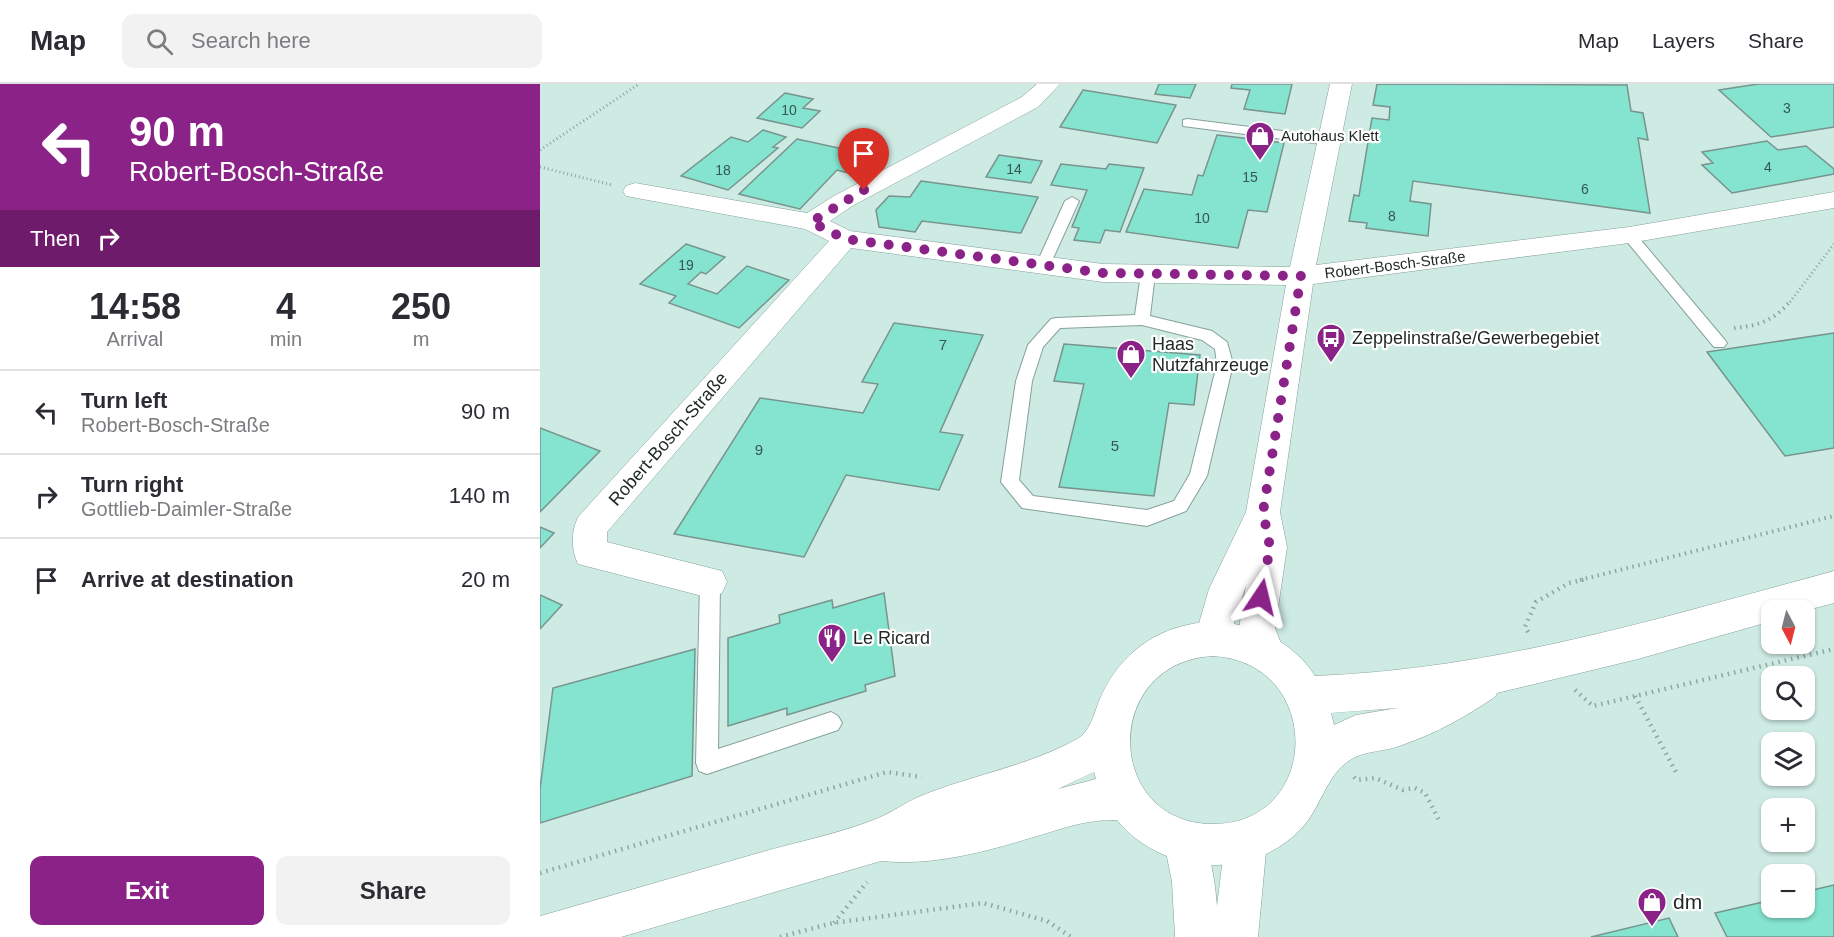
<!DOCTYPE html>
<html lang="en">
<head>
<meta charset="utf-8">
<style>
	body { margin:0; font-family:Helvetica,sans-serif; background:#f2f2f3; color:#2b2b33; height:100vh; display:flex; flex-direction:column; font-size:22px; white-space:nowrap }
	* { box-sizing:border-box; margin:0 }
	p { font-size:20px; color:#7c7c81 }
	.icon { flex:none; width:33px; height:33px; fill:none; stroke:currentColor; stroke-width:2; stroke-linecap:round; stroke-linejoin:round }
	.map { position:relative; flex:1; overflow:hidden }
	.side { display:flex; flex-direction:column; background:#fff; width:540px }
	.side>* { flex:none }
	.guide { background:#8b2287; color:#fff; overflow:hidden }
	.needle { width:39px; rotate:173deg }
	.controls { position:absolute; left:1221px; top:516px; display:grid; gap:12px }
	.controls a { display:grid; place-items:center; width:54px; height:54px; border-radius:12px; background:#fff; box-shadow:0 2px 4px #0004; font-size:30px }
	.pin { position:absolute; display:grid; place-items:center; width:51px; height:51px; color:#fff; margin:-62px -26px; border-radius:50% 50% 50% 0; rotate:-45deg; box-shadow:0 0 6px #0007 }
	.pin .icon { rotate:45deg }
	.me { position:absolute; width:66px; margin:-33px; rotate:10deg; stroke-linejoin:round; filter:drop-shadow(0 0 4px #0008) }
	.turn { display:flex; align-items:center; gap:21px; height:126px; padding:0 30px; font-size:27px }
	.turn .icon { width:78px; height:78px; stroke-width:2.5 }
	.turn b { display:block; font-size:42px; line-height:51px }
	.then { display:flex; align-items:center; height:57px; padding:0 30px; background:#0003; gap:12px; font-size:22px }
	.eta { display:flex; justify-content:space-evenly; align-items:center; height:102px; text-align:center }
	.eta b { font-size:36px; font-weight:600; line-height:42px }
	.button { display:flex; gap:12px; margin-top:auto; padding:12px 30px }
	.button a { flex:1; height:69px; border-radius:12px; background:#8b2287; color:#fff; font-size:24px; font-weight:600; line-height:69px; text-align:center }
	.button a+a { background:#f2f2f3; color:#2b2b33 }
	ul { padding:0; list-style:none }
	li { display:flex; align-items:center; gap:18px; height:84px; padding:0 30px; border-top:2px solid #e1e1e2 }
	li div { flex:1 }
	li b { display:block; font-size:22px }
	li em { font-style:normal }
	header { display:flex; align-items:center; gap:36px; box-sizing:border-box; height:84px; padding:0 30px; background:#fff; border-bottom:2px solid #e1e1e2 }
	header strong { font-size:28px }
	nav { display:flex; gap:33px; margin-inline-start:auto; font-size:21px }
	.search { width:420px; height:54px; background:#f2f2f3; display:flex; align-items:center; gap:15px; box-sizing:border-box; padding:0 21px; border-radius:12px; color:#7c7c81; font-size:22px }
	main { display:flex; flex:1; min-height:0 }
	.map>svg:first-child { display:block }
	.building { fill:#84e4d0; stroke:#79938d; stroke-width:1.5 }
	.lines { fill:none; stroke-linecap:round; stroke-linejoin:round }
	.service-casing { stroke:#86a19b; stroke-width:2 }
	.minor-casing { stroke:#86a19b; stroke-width:1 }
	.tertiary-casing { stroke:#86a19b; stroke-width:1 }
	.secondary-casing { stroke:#86a19b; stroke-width:1 }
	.path-far2 { stroke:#8fa5a0; stroke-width:3; stroke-dasharray:1 3; stroke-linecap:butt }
	.path-far1 { stroke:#8fa5a0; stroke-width:4; stroke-dasharray:1.5 4.5; stroke-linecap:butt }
	.path { stroke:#8fa5a0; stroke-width:4.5; stroke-dasharray:1.5 5; stroke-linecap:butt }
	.service { fill:#fff; fill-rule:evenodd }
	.minor { fill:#fff; fill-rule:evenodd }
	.tertiary { fill:#fff; fill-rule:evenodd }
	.secondary { fill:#fff; fill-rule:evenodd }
	.route { stroke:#8b2287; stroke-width:10; stroke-dasharray:0 18 }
	.labels { text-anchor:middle; stroke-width:4.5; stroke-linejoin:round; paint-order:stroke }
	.far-number-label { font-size:14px; fill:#385750 }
	.far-poi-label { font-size:15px; fill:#1e2826; stroke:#fff; text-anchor:start }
	.far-street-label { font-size:15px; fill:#1e2826; stroke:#fff }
	.number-label { font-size:15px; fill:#385750 }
	.poi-label { font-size:18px; fill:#1e2826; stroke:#fff; text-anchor:start }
	.street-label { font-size:18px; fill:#1e2826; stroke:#fff }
	.near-poi-label { font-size:21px; fill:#1e2826; stroke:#fff; text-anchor:start }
</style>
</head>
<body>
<header>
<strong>Map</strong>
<div class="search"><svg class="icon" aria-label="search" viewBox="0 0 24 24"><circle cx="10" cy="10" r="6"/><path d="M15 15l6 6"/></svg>Search here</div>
<nav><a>Map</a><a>Layers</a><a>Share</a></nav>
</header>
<main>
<section class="side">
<div class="guide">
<div class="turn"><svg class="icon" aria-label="left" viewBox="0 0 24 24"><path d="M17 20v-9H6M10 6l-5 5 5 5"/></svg><div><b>90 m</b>Robert-Bosch-Straße</div></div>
<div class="then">Then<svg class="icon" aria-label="right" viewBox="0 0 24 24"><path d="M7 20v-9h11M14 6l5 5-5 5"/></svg></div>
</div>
<div class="eta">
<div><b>14:58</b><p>Arrival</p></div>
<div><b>4</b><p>min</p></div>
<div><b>250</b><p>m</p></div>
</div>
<ul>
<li><svg class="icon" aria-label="left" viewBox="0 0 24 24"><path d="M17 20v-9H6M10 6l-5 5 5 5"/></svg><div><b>Turn left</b><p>Robert-Bosch-Straße</p></div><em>90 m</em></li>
<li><svg class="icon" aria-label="right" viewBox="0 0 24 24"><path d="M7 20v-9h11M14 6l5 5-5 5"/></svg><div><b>Turn right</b><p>Gottlieb-Daimler-Straße</p></div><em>140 m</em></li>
<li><svg class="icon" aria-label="arrive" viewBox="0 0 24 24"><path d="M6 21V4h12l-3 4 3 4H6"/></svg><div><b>Arrive at destination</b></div><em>20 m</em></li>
</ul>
<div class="button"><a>Exit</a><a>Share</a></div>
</section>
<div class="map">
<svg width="1294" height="853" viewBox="0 0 1294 853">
	<rect width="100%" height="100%" fill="#cdeae3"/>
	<g class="building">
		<path d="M619,0h37l-6,14 -35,-4z"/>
		<path d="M692,0h60l-7,30 -41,-5 6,-19 -19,-2z"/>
		<path d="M837,0l250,1 4,26 12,2 5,27 -10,-2 12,75 -237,-32 -3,20 21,3 -3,32 -62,-8 1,-5 -18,-2 5,-26 5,1 13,-78 17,2 1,-13 -17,-2z"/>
		<path d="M1218,0h76v43l-63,10 -52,-47z"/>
		<path d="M543,6l93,15 -19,38 -97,-16z"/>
		<path d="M245,9l28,6 -10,9 17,3 -18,17 -45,-10z"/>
		<path d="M223,46l23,7 -13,10 5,1 -50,42 -47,-14 50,-39 17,5z"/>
		<path d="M677,51l67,8 -17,69 -19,-2 -10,38 -112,-16 18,-43 48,6 6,-20 5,1z"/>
		<path d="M257,55l46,10 4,-5 35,8 -22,24 -23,-6 -37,39 -61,-15z"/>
		<path d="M1227,57l11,9 28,-4 28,23v5l-102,19 -30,-28 11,-2 -11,-11z"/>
		<path d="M459,71l43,6 -11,22 -45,-6z"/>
		<path d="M521,80l45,5 3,-5 35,4 -24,64 -15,-2 -5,13 -26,-3 5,-12 -7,-1 15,-37 -36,-5z"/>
		<path d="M381,97l117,16 -17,36 -99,-12 -7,11 -36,-5 -3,-17 13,-14 21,1z"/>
		<path d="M146,160l39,13 -19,17 -5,-2 -13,12 29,10 30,-28 42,14 -50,48 -70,-25 7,-7 -36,-12z"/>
		<path d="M354,239l89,12 -43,97 23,3 -24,55 -93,-15 -42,82 -130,-23 86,-136 103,15 15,-29 -16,-2z"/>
		<path d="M1294,249v115l-49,8 -78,-104z"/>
		<path d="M524,260l136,11 -6,50 -25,-2 -15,93 -95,-9 25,-103 -30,-3z"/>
		<path d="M0,344l60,23 -60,61z"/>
		<path d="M0,443l14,6 -14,15z"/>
		<path d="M344,509l11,83 -30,9 1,6 -79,24v-7l-59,18v-88l52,-15 -1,-8 53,-15 1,8z"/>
		<path d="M0,511l22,10 -22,24z"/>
		<path d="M155,565l-3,127 -152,47v-34l13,-101z"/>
		<path d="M1294,801v52h-107l-12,-24 57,-13v8h32v-16z"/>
		<path d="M1129,834l9,19h-87z"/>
	</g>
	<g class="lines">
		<g class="service-casing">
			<g id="service">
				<path d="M647,35l142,18 6,4 -6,4 -146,-19v-6z"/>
				<path d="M532,113l7,4 -29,64 -2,3h-10l-2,-3 29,-64z"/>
				<path d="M1089,146l5,2 90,107 3,4 -3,4h-10l-90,-109 -2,-3z"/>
				<path d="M608,185l7,5 -5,42 62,15 15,11 6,22 -26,112 -21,35 -39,15 -125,-18 -21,-26 15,-101 12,-36 23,-26 5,-1 79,-3 6,-41zM602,241l60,15 13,9 2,15 -27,110 -16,27 -27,9 -114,-14 -14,-16 13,-99 11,-34 17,-19z"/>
				<path d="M170,489l7,3 3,6 -2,167 113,-37 7,4 4,7 -4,7 -131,44 -8,-3 -3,-8 4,-181 3,-6z"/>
			</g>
		</g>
		<g class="minor-casing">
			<path id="minor" d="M497,0h23l-22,23 -186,99 -22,15 20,10 253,33 187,3 40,-183h22l-36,181 313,-38 205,-35v16l-205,35 -316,41 -33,228 7,35 -12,81 10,26 -5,13 -13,5 -13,-5 -15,-39 7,-43 -20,64 -13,5 -13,-5 -5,-12 14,-48 37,-77 40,-227 -183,-3 -252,-34 -244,284v10l115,29 5,11 -5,11 -12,5 -132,-34c-7,-15 -7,-32 0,-47l251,-276 -24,-12 -179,-33 -3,-5 3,-5 9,-3 172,30 27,-17 188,-99z"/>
		</g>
		<g class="tertiary-casing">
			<path id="tertiary" d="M706,736l15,6 6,15 -9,96h-83l-3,-55 -8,-40 6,-15 15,-6 15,6c10,25 15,52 17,79l8,-65 6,-15z"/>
		</g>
		<g class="secondary-casing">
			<path id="secondary" d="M1294,487v32l-30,8 -32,-1v11l-134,38 -141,34 -2,4c-32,21 -56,35 -93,48 -17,7 -37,5 -52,15 -25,16 -29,49 -50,70 -50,51 -138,45 -183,-10 -33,-1 -58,10 -90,19 -46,14 -97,27 -146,22l-260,76h-81v-21l4,-1c73,-21 145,-42 218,-63 36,-10 74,-18 109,-31 20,-7 37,-21 57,-28 50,-19 102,-28 149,-54 13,-7 17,-25 22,-38 17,-41 49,-69 93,-77 45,-9 99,13 123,52 182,-7 345,-58 519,-105zM673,572c111,6 109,168 0,168 -109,0 -112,-162 0,-168zM858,624l-42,7 -22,10 -3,-12zM554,688l2,7 -38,10z"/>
		</g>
		<g class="path-far2">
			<path d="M0,66l99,-66"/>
			<path d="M0,83l72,18"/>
			<path d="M1250,218l44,-58"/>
		</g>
		<g class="path-far1">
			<path d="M1194,244c25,-2 41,-8 57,-28"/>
			<path d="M1040,496l254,-64"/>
		</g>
		<g class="path">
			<path d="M988,548l-3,-5 11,-25 33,-19 17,-4"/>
			<path d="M1035,606l18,16 241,-57"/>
			<path d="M1095,612l41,76"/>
			<path d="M814,693l3,3 18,-2 28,12 12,-2 10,5 14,27"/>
			<path d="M0,789l347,-101 35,5"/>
			<path d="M294,839l33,-41"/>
			<path d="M240,853l53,-14 150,-20 64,18 24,16"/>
		</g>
		<use href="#service" class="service"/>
		<use href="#minor" class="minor"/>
		<use href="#tertiary" class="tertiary"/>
		<use href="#secondary" class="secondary"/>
	</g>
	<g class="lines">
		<path class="route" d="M324,106l-53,32 34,17 258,34 198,3 -38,236 7,35 -9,50"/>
	</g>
	<defs>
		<g id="shop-pin" transform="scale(1.5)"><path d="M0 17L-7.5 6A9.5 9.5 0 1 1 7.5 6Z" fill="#8b2287" stroke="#fff"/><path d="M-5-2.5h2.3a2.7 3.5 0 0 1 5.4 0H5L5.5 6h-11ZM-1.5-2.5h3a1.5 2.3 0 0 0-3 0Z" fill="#fff"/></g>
		<g id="bus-pin" transform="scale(1.5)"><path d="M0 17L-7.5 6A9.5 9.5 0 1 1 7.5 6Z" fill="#8b2287" stroke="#fff"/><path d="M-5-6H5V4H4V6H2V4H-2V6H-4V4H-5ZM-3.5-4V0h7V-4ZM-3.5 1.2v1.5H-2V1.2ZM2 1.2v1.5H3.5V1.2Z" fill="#fff"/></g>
		<g id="restaurant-pin" transform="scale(1.5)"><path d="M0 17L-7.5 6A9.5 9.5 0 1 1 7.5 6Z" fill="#8b2287" stroke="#fff"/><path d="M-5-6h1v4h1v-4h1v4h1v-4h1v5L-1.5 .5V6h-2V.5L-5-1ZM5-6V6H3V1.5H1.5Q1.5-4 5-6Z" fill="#fff"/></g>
	</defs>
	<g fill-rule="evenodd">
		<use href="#shop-pin" x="720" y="52"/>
		<use href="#bus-pin" x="791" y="254"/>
		<use href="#shop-pin" x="591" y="270"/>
		<use href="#restaurant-pin" x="292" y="554"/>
		<use href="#shop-pin" x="1112" y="818"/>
	</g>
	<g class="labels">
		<g class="far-number-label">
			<text x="1247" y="29">3</text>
			<text x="249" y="31">10</text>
			<text x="1228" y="88">4</text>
			<text x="474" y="90">14</text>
			<text x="183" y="91">18</text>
			<text x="710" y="98">15</text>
			<text x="1045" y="110">6</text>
			<text x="852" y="137">8</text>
			<text x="662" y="139">10</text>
			<text x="146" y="186">19</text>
		</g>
		<g class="far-poi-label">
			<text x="741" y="57">Autohaus Klett</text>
		</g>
		<g class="far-street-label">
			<text transform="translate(855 181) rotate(-7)" y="5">Robert-Bosch-Straße</text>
		</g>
		<g class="number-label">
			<text x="403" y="266">7</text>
			<text x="575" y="367">5</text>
			<text x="219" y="371">9</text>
		</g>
		<g class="poi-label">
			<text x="812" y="260">Zeppelinstraße/Gewerbegebiet</text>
			<text x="612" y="266">Haas<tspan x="612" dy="21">Nutzfahrzeuge</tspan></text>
			<text x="313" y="560">Le Ricard</text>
		</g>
		<g class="street-label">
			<text transform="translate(128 355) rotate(-49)" y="6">Robert-Bosch-Straße</text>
		</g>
		<g class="near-poi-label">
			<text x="1133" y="825">dm</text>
		</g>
	</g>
</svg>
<div class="controls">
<a><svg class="needle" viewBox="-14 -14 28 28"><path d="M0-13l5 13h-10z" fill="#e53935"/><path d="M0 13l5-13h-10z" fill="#7c7c81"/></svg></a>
<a><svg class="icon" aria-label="search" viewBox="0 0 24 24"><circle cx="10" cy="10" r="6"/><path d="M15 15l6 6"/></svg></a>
<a><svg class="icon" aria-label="layers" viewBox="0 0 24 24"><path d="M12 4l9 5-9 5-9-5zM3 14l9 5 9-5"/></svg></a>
<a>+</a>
<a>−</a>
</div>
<div class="pin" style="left:324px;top:106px;background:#d93025"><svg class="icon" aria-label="arrive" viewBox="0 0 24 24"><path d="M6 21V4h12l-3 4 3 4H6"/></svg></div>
<svg class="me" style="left:721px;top:513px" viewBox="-20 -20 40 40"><path d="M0-17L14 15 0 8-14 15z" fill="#8b2287" stroke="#fff" stroke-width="4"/></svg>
</div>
</main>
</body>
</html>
